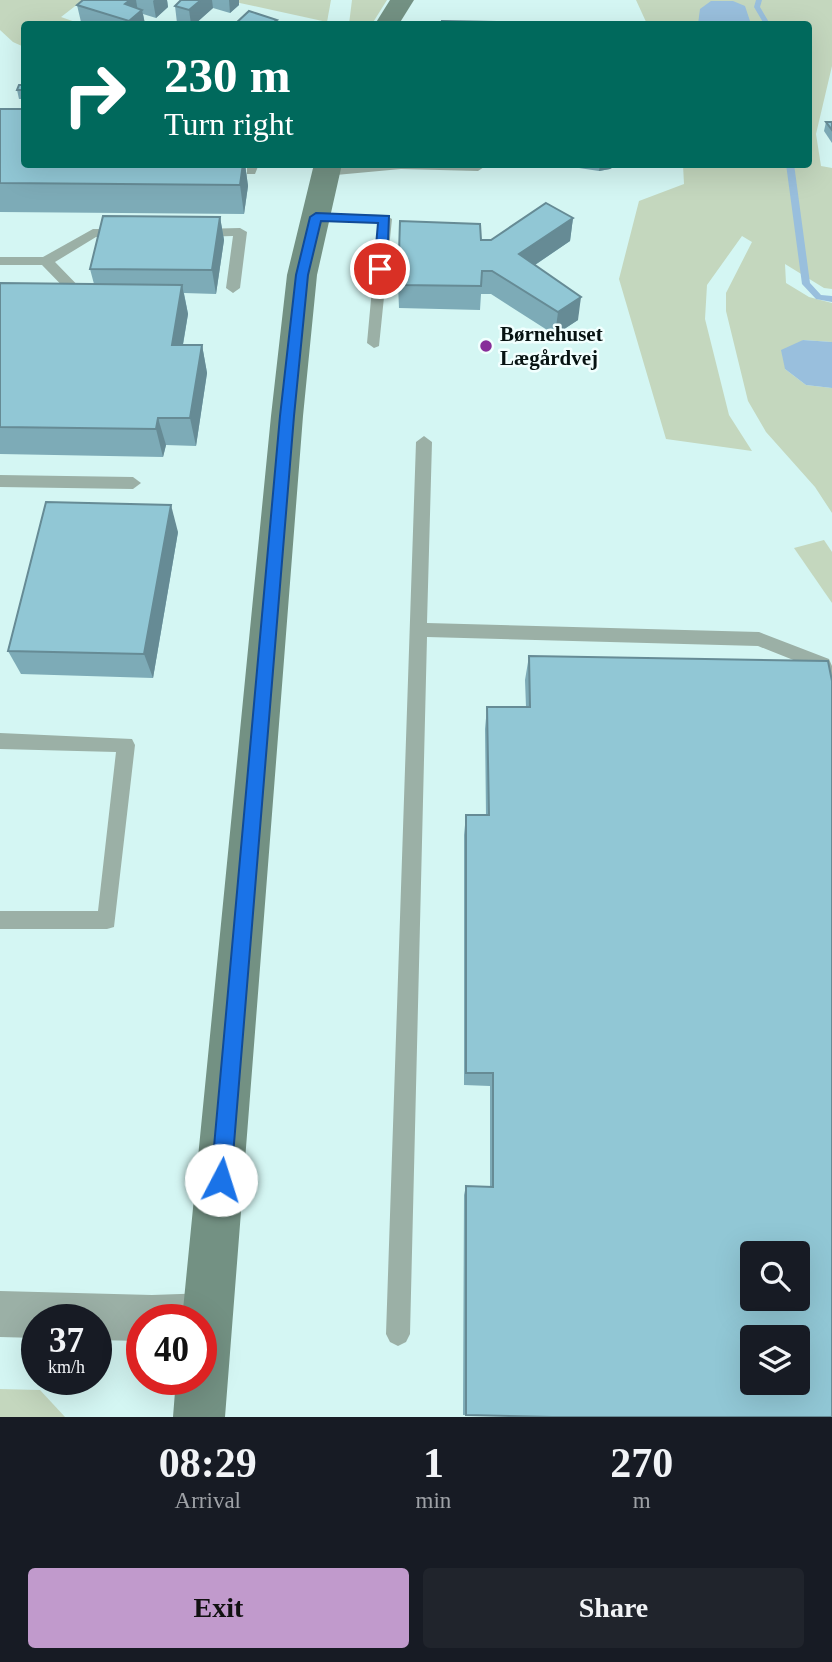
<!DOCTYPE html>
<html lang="en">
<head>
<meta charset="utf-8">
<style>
	body { margin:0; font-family:Georgia,serif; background:#20242c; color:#f1f3f6; height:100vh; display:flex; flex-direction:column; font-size:26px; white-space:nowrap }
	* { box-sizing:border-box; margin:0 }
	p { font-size:23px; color:#9ea1a6 }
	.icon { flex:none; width:38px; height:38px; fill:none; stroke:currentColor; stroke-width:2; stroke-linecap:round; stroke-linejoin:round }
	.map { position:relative; height:1417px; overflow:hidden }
	.side { display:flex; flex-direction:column; background:#171b24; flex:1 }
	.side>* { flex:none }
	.guide { position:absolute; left:21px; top:21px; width:791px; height:147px; border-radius:7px; box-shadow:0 7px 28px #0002; background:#00695c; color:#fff; overflow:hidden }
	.tools { position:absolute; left:740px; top:1241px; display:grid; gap:14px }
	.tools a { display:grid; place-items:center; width:70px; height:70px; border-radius:7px; background:#171b24; box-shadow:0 7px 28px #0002; font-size:35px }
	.speed { position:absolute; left:21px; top:1304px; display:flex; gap:14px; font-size:35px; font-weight:700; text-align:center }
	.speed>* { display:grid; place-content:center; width:91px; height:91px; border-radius:50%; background:#171b24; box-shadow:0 7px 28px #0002; line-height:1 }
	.speed small { font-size:18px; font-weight:400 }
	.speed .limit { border:10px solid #d22; background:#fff; color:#111 }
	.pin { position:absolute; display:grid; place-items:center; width:60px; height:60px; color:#fff; margin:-30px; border:4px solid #fff; border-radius:50%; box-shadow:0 2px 7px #0007 }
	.me { position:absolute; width:77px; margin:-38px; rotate:5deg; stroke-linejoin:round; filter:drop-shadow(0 0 5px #0008) }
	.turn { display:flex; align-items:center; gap:24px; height:147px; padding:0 28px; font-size:32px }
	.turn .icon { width:91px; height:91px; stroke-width:2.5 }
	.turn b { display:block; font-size:49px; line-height:60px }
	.eta { display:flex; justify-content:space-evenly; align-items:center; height:119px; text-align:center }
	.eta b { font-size:42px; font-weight:800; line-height:49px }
	.cta { display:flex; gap:14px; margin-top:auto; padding:14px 28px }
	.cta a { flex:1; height:80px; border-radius:7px; background:#c19acc; color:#111; font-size:28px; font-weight:800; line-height:80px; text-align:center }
	.cta a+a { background:#20242c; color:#f1f3f6 }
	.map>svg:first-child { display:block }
	.green { fill:#c4d7be }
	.water { fill:#99bfdd }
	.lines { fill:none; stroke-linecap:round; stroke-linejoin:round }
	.stream { fill:#99bfdd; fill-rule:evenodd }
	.lane { fill:#9bb0a6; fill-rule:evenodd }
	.street { fill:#9bb0a6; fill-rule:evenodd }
	.secondary { fill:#739183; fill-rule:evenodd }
	.wall { fill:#7dabb7 }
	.shaded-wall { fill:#668b95 }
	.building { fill:#91c7d5; stroke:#668b95; stroke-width:2; fill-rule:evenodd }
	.route { fill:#1a73e8; stroke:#114b97; stroke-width:2 }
	.poi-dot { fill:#872d99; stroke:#f1fffe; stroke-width:2.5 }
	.labels { text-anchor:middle; stroke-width:5; stroke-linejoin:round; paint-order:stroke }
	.poi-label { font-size:21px; font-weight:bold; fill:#071312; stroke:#f1fffe; text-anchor:start }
</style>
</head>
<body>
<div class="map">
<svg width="832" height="1417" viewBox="0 0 832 1417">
	<rect width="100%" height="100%" fill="#d4f6f3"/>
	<g class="green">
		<path d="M0,0h83l-22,17 20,7h-57v23l-11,-5 -13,-12z"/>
		<path d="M226,0h105l-4,22z"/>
		<path d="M352,0h35l-15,24h-23z"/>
		<path d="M636,0h196v66l-16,68 5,32 11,2v121l-8,-1 -39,-24 1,19 23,14 23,6v39l-29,-2 -18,29 21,16 26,3v125l-17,-26 -49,-55 -18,-31 -22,-90v-18l26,-51 -10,-6 -35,49 -2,34 24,96 23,36 -86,-12 -47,-160 20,-78 45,-17 -1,-19 125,-1v-140h-161z"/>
		<path d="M824,540l8,12v51l-38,-55z"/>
		<path d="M0,1389l40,1 25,27h-65z"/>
	</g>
	<g class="water">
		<path d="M711,1h22l12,5 6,18h-53l2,-15z"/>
		<path d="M803,340l29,2v46l-26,-3 -21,-16 -4,-19z"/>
	</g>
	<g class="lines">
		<g class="stream">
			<path d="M756,0h6l-2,7 10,17h-6l-10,-17z"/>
			<path d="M786,164h8l16,119 11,12 11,1v6l-16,-3 -14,-15z"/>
		</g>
		<g class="lane">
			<path d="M247,164h12l-4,10h-8z"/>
			<path d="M364,164h119l1,3 -6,4 -77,-2 -76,7 -6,-4 6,-4z"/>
			<path d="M316,213l69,2 7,4 -13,127 -5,2 -7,-5 11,-120 -67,-3v-6z"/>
			<path d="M240,228l7,4 -7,56 -7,5 -7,-5 7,-52 -34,1 -7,-4 7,-4z"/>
			<path d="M93,229h29l7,4 -7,4h-26l-41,25 33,34v6h-10l-36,-37h-42v-8h43z"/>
			<path d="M424,436l8,6 -5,181 332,9 70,27 3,7v38l-6,-2 -10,-33 -58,-23 -331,-9 -17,697 -4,8 -8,4 -8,-4 -4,-8 30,-892z"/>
			<path d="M0,475l133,2 8,6 -8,6 -133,-2z"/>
			<path d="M0,733l132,6 3,6 -21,182 -7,2h-107v-18h98l18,-159 -116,-3z"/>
		</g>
		<path class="street" d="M0,1291l152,4 57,-2 16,7 7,16 -7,16 -24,7v-19h-59v21l-46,-1v-20h-59v18l-37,-1z"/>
		<g class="secondary">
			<path d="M390,0h24l-15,24h-24z"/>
			<path d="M314,164h28l-25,111 -14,141 -78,1001h-52l3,-38h25v-59h-19l89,-904 16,-141z"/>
		</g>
	</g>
	<g class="wall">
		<path d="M83,0h84l1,7 -12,11 -13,-4 2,10h-55l-9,-2 -4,-17z"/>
		<path d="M181,0h58v5l-9,8 -17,-5 -18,16h-11l-7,-1 -2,-17z"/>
		<path d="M24,85v14h-5l-2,-9z"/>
		<path d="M0,109l24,55h221l3,22 -4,28 -244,-2z"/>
		<path d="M826,122h6v21l-8,-12z"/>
		<path d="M576,164h43l-9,5 -11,2 -20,-3z"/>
		<path d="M220,217l4,23 -8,54 -32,-1 4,21 -5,31h19l5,28 -11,73 -30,-1 -3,12 -163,-3v-171l94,1 -4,-15z"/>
		<path d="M573,218l-3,23 -35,24 43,55 -23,15 -64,-41h-10l-1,16 -81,-2 -1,-23 83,-45h10z"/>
		<path d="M178,532l-25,146 -132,-4 -13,-23z"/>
		<path d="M529,656l23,761 -89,-2 1,-220 2,-9 24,1v-101l-26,-1v-250l2,-20h20l-1,-86 2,-22h39l-1,-27z"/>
	</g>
	<g class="shaded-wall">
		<path d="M130,0h6l2,12 -13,-8z"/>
		<path d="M154,0h13l1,7 -12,11 -3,-17z"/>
		<path d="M201,0h11l1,8 -18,16h-4l-2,-14z"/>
		<path d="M229,0h10v5l-9,8z"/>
		<path d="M142,10l3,14h-15l-1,-3z"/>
		<path d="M243,164h2l3,22 -4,28 -4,-29z"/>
		<path d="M600,164h19l-9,5 -11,2z"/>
		<path d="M220,217l4,23 -8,54 -4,-24z"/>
		<path d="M573,218l-3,23 -53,36 2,-23z"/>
		<path d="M182,285l6,29 -10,59 -6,-28z"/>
		<path d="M581,297l-3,23 -23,15 3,-23z"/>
		<path d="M202,345l5,28 -11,73 -6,-28z"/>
		<path d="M158,418l8,27 -3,12 -7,-28z"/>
		<path d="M171,505l7,27 -25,146 -9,-24z"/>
	</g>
	<g class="building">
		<path d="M83,0h47l-5,4 17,6 -13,11 -52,-16z"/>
		<path d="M181,0h20l-12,10 -14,-4z"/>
		<path d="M249,11l28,9 -6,4h-36z"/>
		<path d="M442,21l108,2v1h-108z"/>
		<path d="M19,85h5v5h-7z"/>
		<path d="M0,109h24v55h219l-3,21 -240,-2z"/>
		<path d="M826,122h6v8z"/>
		<path d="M546,203l27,15 -54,36 62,43 -23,15 -66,-41h-10l-1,15 -83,-1 2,-64 80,3 1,16h10z"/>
		<path d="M103,216l117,1 -8,53 -122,-1z"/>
		<path d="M0,283l182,2 -10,60h30l-12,73h-32l-2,11 -156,-2z"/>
		<path d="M46,502l125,3 -27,149 -136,-3z"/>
		<path d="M529,656l299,5 4,20v736h-280l-86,-2v-229l27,1v-114h-27v-258h23l-2,-108h43zM752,1253h46v45h-46zM752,1337h46v45h-46z"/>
	</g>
	<path class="route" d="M316,213l73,3 -2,53 -7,4 -6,-4 4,-46 -57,-2 -13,54 -14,141 -63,764 -3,7 -7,3 -7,-3 -3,-7 69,-764 16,-141 14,-58z"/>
	<circle class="poi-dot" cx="486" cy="346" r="7"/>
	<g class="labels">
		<g class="poi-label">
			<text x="500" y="341">Børnehuset<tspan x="500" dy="24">Lægårdvej</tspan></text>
		</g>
	</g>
</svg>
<div class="tools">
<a><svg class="icon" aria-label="search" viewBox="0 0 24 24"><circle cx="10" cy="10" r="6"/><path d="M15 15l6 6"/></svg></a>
<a><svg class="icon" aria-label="layers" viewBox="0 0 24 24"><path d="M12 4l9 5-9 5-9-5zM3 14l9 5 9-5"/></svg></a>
</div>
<div class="speed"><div>37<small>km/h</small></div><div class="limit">40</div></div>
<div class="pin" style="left:380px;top:269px;background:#d93025"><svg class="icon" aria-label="arrive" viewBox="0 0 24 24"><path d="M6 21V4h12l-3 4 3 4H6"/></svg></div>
<svg class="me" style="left:221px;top:1180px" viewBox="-20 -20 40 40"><circle r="19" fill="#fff"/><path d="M0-13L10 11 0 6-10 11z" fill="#1a73e8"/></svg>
<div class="guide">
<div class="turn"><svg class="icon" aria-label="right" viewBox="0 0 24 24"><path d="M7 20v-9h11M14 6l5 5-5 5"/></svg><div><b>230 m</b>Turn right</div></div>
</div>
</div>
<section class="side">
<div class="eta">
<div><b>08:29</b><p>Arrival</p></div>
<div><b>1</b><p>min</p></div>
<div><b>270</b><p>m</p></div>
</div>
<div class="cta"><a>Exit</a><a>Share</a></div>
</section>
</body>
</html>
